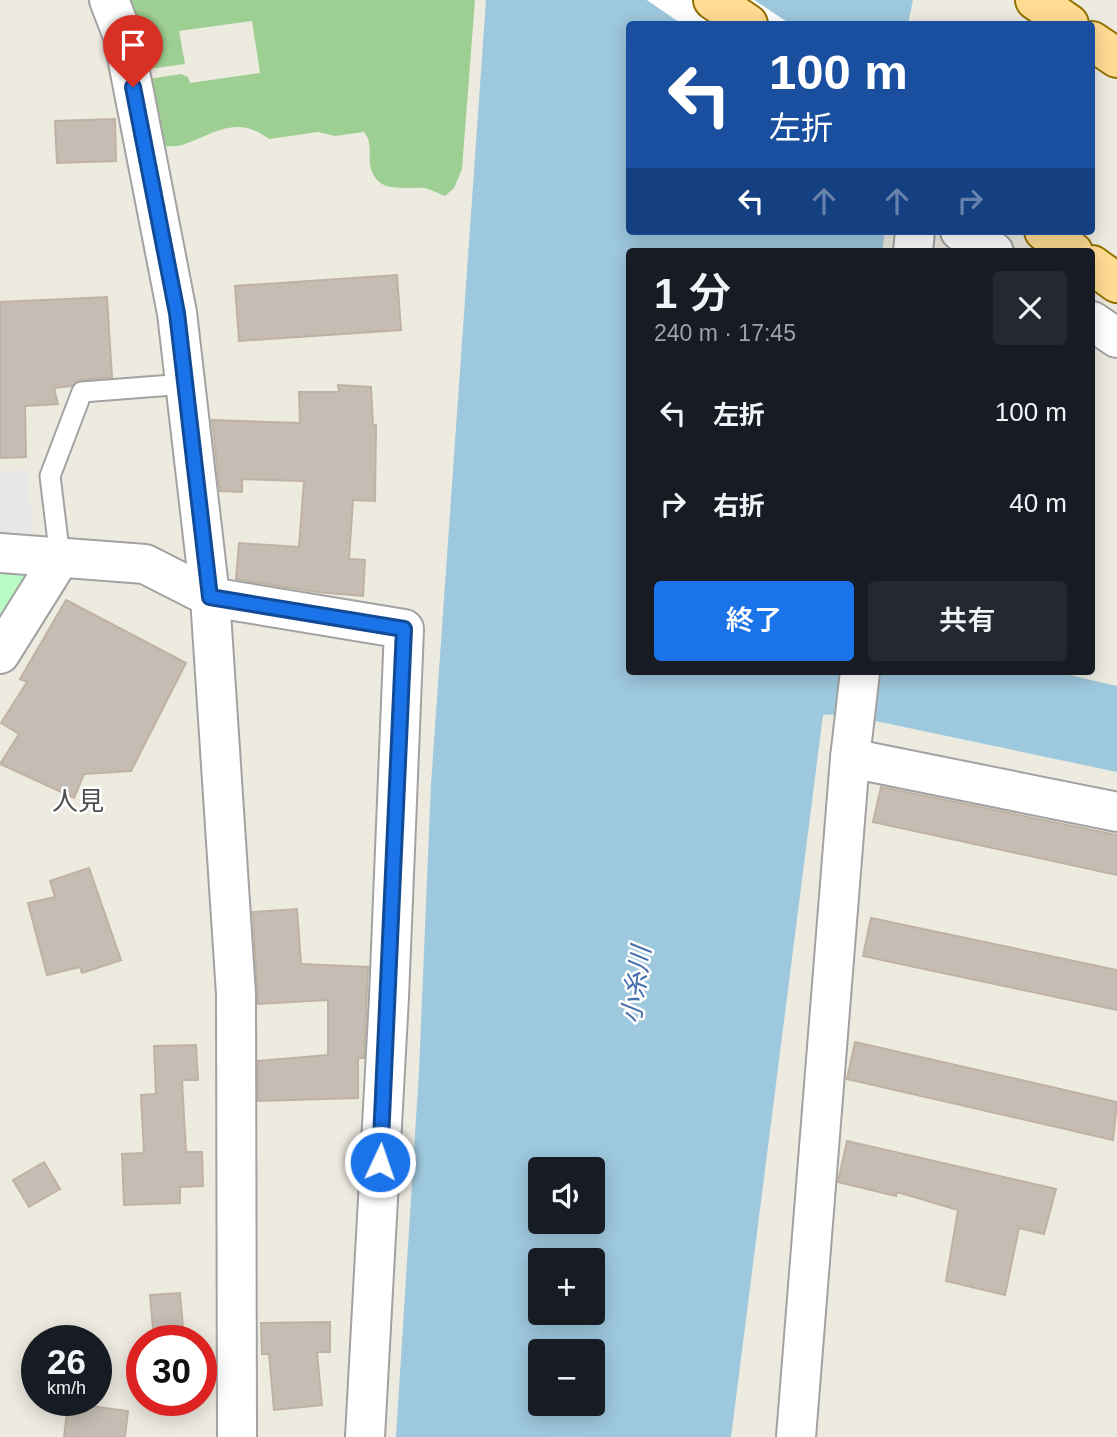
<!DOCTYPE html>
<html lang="ja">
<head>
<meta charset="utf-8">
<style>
	body { margin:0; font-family:Helvetica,"Noto Sans JP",sans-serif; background:#242831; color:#f1f3f6; height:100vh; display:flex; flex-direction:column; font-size:26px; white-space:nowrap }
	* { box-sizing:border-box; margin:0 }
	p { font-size:23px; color:#9ea1a6 }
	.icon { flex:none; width:38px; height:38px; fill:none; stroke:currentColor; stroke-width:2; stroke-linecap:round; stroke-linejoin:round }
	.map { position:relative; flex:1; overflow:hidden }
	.details { position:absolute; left:626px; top:248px; width:469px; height:427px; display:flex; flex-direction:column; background:#171b24; border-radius:7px; box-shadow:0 4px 18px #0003 }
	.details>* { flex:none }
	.guide { position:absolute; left:626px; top:21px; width:469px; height:214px; border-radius:7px; box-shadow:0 4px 18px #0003; background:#1a4fa0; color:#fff; overflow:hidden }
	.buttons { position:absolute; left:528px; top:1157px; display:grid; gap:14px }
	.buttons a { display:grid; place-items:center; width:77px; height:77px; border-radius:7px; background:#171b24; box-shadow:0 4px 18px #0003; font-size:35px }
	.speed { position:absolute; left:21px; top:1325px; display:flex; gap:14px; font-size:35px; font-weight:700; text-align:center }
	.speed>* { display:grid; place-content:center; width:91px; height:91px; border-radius:50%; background:#171b24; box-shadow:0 4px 18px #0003; line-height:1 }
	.speed small { font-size:18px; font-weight:400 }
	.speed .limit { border:10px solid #d22; background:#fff; color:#111 }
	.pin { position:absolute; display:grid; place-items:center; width:60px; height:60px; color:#fff; margin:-72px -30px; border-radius:50% 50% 50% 0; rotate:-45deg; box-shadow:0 0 7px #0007 }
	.pin .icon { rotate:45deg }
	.me { position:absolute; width:77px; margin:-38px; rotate:3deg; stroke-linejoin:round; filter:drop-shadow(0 0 5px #0008) }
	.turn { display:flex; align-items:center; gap:24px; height:147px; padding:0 28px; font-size:32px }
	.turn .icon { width:91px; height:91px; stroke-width:2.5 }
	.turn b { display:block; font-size:49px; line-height:60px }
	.lanes { display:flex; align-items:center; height:66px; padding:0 28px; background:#0003; justify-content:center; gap:35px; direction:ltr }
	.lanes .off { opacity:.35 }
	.round { display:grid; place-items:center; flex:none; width:74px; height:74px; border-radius:7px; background:#242831 }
	.overview { display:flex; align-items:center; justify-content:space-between; height:119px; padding:0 28px }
	h1 { font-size:42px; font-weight:600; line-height:52px }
	.primary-button { display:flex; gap:14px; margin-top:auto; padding:14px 28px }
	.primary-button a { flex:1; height:80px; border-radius:7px; background:#1a73e8; color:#fff; font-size:28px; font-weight:600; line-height:80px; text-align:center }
	.primary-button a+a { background:#242831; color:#f1f3f6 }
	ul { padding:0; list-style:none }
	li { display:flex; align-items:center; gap:21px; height:91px; padding:0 28px }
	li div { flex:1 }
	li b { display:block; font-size:26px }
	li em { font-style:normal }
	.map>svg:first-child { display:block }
	.forest { fill:#9ecf92 }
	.park { fill:#b9fbc5 }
	.parking { fill:#e7e7e7 }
	.water { fill:#9ec8de; fill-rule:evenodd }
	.pier { fill:#fff }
	.building { fill:#c5bdb3; stroke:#bfb2a2; stroke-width:2 }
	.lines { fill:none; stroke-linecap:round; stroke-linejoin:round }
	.service-casing { stroke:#a2a2a2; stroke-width:23 }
	.minor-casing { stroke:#a2a2a2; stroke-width:42 }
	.primary-casing { stroke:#927100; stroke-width:42 }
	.service { stroke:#fff; stroke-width:19 }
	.minor { stroke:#fff; stroke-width:38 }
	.primary { stroke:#ffdc93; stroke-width:38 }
	.route-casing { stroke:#114b97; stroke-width:18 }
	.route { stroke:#1a73e8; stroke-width:12 }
	.labels { text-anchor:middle; stroke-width:5; stroke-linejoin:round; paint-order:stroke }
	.neighbourhood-label { font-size:26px; fill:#4e4e4e; stroke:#fff }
	.water-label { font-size:26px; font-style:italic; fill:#456eae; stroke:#fff }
</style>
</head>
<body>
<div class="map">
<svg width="1117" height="1437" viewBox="0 0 1117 1437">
	<rect width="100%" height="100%" fill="#edeae0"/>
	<path class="forest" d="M124,0h351l-13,169 -8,19 -9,8c-6,-2 -14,-7 -21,-8 -18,-2 -45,7 -53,-19 -4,-14 3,-24 -7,-37l-29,4 -17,-4 -49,7c-32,-25 -55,-5 -87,6 -7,2 -16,1 -22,1l-12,-67 33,-5 7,3 2,6 70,-10 -8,-52 -73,10 6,33 -44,6z"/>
	<path class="park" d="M0,566l20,3 8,9 -28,42z"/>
	<path class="parking" d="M27,470l7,74 -34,-2v-70z"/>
	<g class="water">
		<path d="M486,0h161l35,24h-52v207h255l-3,21h-252v420h219l-5,42 -21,1 -92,722h-335l23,-366 12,-287zM541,1169h52v53h-52zM541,1260h52v52h-52zM541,1351h52v53h-52z"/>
		<path d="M754,0h159l-5,24h-118z"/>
		<path d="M873,672h183l61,14v86l-251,-53z"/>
	</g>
	<path class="pier" d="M647,0h107l36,24h-108z"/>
	<g class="building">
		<path d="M115,119l1,42 -59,2 -2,-42z"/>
		<path d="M397,275l4,55 -162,11 -4,-55z"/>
		<path d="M107,297l5,80 -31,3 -9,6 -18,2 4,16 -33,2 1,51 -26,1v-156z"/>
		<path d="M338,385l33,2 2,38h3l-1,76 -22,-1 -4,59 16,1 -2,36 -46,-4 -81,-13 3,-36 60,4 5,-66 -62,-2v13l-22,-1 -8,-71 88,3 -1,-31h40z"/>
		<path d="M66,600l120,63 -55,108 -47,3 -10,24 -74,-34 19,-30 -18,-11 26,-41 -7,-3z"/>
		<path d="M881,787l236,48v40l-244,-53z"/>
		<path d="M89,868l32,92 -39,13 -2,-6 -33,8 -19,-72 27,-6 -5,-16z"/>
		<path d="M297,909l4,55 67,3 -4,91h-6v40l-100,3v-40l70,-6v-55l-70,4 -5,-92z"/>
		<path d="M871,918l246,52v40l-254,-54z"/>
		<path d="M855,1042l262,60 -4,38 -266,-61z"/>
		<path d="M196,1045l2,35h-16l4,72h16l1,34 -23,1v16l-56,2 -2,-51 22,-1 -3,-58 15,-1 -2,-48z"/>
		<path d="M847,1141l209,48 -12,45 -25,-6 -14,67 -59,-14 12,-71 -61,-18 -1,4 -58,-14z"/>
		<path d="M44,1162l16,27 -31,18 -16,-27z"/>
		<path d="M180,1293l4,47h-30l-4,-45z"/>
		<path d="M330,1322v30h-13l5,53 -48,5 -5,-56h-7l-1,-31z"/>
		<path d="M68,1403l60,8 -3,26h-61z"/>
	</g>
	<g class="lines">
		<g class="service-casing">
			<path id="service" d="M60,558l-10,-82 32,-84 103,-8"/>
		</g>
		<g class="minor-casing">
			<g id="minor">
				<path d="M109,0l14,36 54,277 33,284 26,397 1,443"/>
				<path d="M960,231l34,21"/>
				<path d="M913,252l2,-21"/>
				<path d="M1092,321l25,17"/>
				<path d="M0,553l145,11 65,33 194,32 -15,368 -24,440"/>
				<path d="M0,654l60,-96"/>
				<path d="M850,758l267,54"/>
				<path d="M796,1437l54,-679 10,-86"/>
			</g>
		</g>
		<g class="primary-casing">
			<g id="primary">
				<path d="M713,0l35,24"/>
				<path d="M1035,0l34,24"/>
				<path d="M1092,41l25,17"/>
				<path d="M1044,231l29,21"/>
				<path d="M1092,265l25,18"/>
			</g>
		</g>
		<use href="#service" class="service"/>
		<use href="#minor" class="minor"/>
		<use href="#primary" class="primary"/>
	</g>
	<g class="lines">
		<g class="route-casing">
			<path id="route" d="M133,87l44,226 33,284 194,32 -24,533"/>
		</g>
		<use href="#route" class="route"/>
	</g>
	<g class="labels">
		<g class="neighbourhood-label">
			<text x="78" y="810">人見</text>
		</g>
		<g class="water-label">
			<text transform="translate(636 985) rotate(-82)" y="9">小糸川</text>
		</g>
	</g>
</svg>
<div class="buttons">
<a><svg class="icon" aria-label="sound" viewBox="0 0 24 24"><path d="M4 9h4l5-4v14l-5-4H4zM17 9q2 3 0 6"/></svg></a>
<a>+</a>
<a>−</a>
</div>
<div class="speed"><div>26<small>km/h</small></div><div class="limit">30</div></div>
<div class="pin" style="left:133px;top:87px;background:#d93025"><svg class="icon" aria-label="arrive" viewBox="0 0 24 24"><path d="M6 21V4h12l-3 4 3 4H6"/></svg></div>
<svg class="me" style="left:380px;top:1162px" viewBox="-20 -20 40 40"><circle r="17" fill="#1a73e8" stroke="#fff" stroke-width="3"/><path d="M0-11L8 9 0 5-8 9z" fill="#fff"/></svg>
<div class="guide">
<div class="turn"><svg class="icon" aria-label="left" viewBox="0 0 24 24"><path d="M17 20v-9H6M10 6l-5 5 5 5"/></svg><div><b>100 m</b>左折</div></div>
<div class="lanes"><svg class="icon" aria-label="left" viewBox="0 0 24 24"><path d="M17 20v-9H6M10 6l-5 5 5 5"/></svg><svg class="icon off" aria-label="ahead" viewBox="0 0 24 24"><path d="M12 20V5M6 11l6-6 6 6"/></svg><svg class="icon off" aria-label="ahead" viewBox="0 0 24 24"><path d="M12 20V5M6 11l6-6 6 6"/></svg><svg class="icon off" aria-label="right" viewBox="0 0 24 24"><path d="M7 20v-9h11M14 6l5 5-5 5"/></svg></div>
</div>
<section class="details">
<div class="overview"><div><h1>1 分</h1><p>240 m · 17:45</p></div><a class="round"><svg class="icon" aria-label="close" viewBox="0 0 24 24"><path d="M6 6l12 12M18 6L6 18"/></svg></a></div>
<ul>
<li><svg class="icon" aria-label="left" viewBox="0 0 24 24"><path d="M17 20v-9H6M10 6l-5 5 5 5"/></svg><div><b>左折</b></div><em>100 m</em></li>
<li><svg class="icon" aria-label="right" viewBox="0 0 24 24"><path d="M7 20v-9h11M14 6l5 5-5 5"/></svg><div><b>右折</b></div><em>40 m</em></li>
</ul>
<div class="primary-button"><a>終了</a><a>共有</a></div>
</section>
</div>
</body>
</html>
